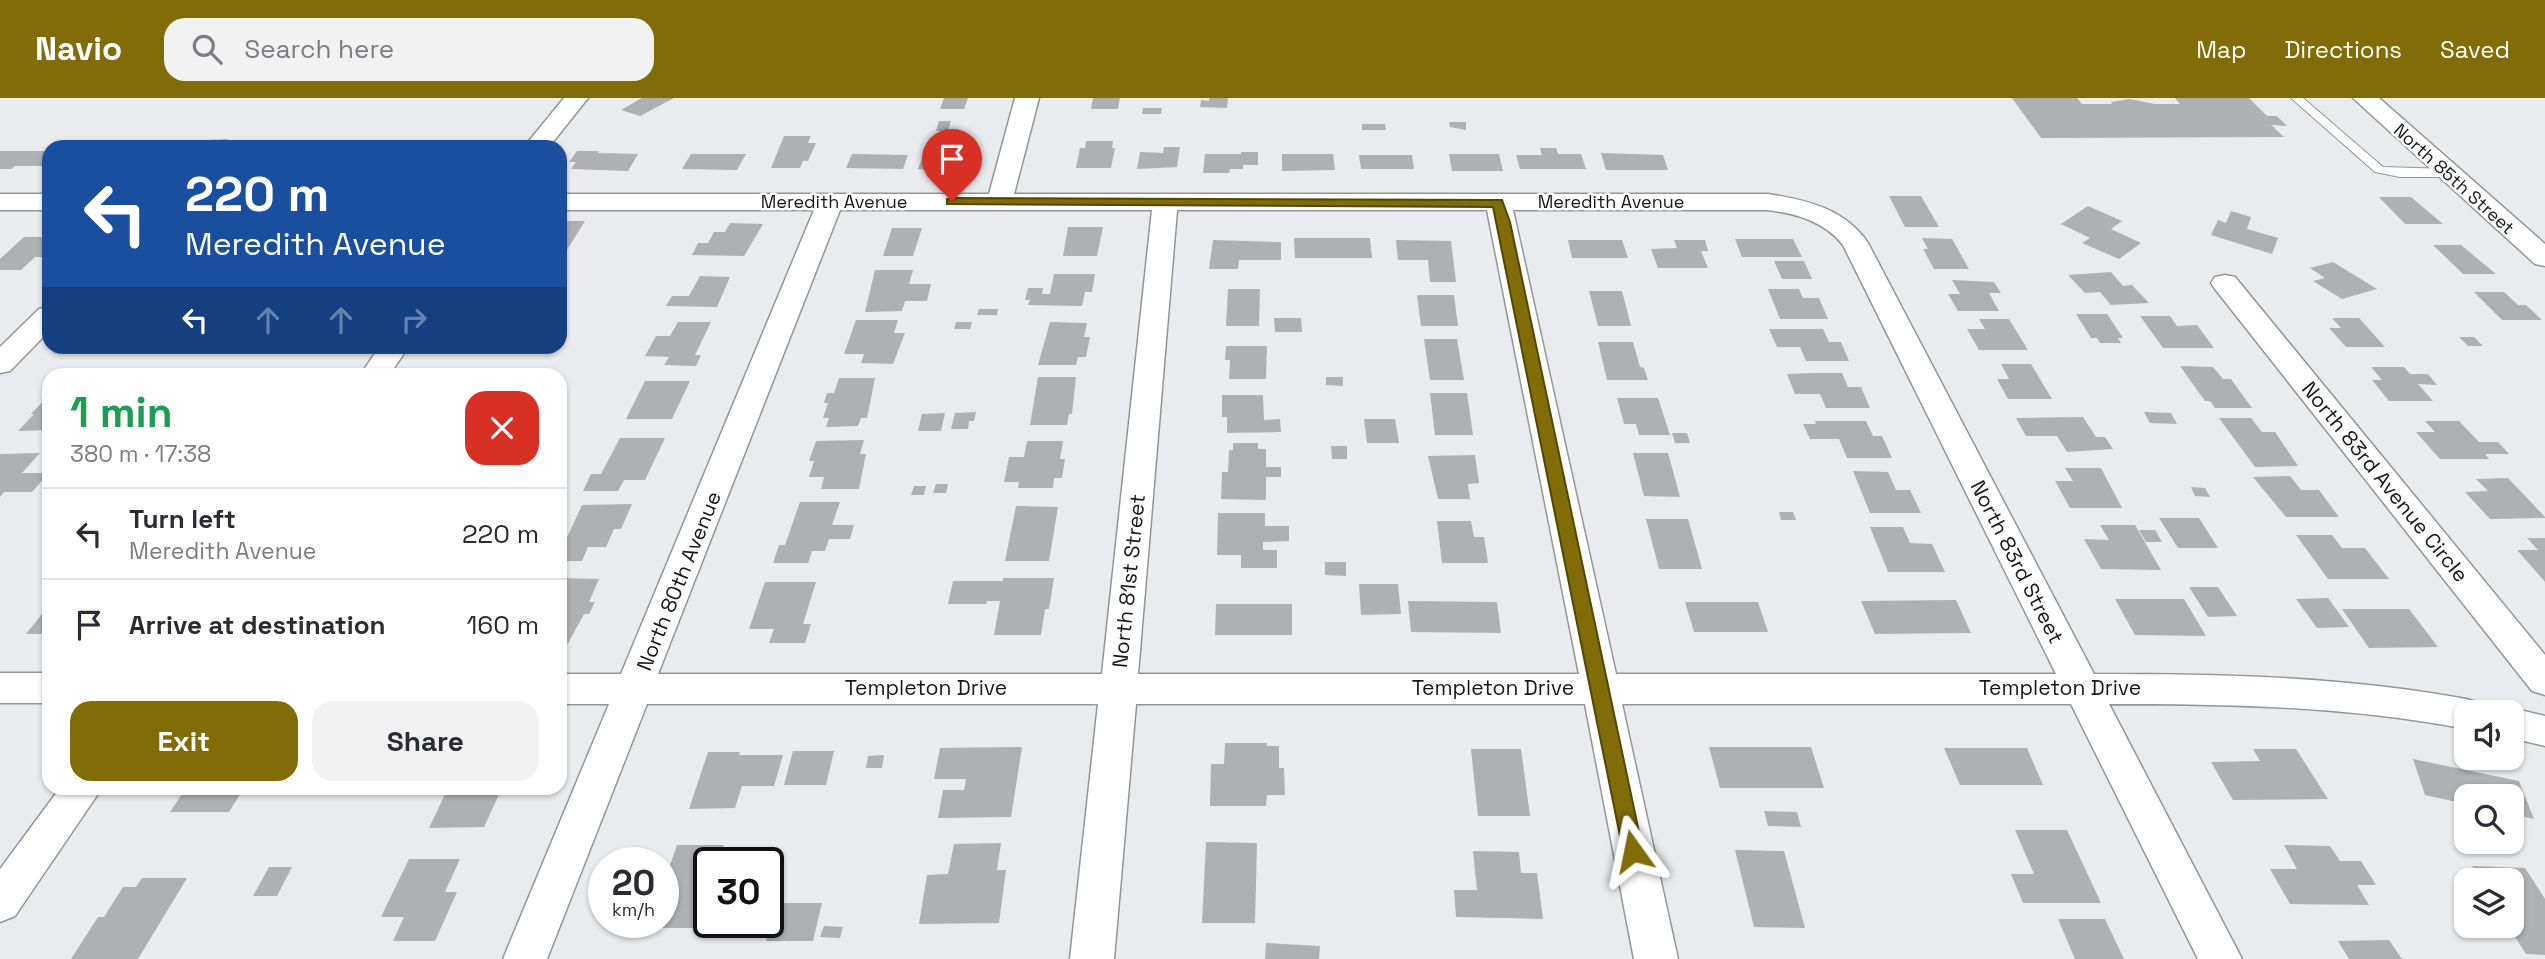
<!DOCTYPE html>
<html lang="en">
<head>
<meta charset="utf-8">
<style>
	body { margin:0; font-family:"Space Grotesk",sans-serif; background:#f2f2f3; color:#2b2b33; height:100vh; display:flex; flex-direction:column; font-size:26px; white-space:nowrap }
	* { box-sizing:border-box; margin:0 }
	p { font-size:23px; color:#7c7c81 }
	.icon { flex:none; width:38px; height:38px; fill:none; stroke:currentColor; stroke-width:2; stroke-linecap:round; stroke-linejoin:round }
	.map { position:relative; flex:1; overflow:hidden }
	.sheet { position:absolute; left:42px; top:270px; width:525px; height:427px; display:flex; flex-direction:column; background:#fff; border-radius:21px; box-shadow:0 2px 5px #0004 }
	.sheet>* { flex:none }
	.top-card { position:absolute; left:42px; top:42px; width:525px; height:214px; border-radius:21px; box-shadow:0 2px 5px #0004; background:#1a4fa0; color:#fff; overflow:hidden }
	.buttons { position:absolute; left:2454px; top:602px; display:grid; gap:14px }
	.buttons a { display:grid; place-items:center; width:70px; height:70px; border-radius:14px; background:#fff; box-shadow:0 2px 5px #0004; font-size:35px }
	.speed { position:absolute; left:588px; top:749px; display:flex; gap:14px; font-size:35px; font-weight:700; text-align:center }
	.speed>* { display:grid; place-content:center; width:91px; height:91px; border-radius:50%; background:#fff; box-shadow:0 2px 5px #0004; line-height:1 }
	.speed small { font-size:18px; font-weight:400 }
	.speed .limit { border:4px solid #111; border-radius:10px; background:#fff; color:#111 }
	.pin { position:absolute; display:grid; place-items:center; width:60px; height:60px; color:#fff; margin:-72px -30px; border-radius:50% 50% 50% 0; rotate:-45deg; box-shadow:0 0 7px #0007 }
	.pin .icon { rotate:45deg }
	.me { position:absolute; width:77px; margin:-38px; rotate:348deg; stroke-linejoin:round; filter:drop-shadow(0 0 5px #0008) }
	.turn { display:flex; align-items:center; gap:24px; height:147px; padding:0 28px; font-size:32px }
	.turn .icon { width:91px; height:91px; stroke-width:2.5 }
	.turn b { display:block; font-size:49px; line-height:60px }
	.lanes { display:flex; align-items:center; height:66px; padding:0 28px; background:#0003; justify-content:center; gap:35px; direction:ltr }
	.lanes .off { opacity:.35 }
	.round { display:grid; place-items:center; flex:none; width:74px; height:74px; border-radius:21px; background:#f2f2f3 }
	.headline { display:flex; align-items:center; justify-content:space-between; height:119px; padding:0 28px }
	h1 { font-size:42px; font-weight:600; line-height:52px; color:#1e9e55 }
	.button { display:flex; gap:14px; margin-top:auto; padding:14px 28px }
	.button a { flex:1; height:80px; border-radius:21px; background:#816c08; color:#fff; font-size:28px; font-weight:600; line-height:80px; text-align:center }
	.button a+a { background:#f2f2f3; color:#2b2b33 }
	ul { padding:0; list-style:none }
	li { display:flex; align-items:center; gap:21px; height:91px; padding:0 28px; border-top:2px solid #e1e1e2 }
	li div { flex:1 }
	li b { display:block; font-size:26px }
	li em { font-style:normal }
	header { display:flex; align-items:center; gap:42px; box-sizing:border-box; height:98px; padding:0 35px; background:#816c08; color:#fff }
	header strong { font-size:33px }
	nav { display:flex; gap:38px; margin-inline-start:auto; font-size:24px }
	.search { width:490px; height:63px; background:#f2f2f3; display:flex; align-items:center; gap:18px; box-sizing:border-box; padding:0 24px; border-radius:21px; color:#7c7c81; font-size:26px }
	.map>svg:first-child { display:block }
	.building { fill:#afb0b4 }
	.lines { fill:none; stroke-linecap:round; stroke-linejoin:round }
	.service-casing { stroke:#939598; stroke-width:2 }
	.minor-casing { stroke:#939598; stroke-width:3 }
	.service { fill:#fff; fill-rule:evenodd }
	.minor { fill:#fff; fill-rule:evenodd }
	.route { fill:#816c08; stroke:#544605; stroke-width:2 }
	.labels { text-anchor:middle; stroke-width:5; stroke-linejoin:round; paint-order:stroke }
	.far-street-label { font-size:18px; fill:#161718; stroke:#fff }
	.street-label { font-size:21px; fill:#161718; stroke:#fff }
</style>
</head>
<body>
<header>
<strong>Navio</strong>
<div class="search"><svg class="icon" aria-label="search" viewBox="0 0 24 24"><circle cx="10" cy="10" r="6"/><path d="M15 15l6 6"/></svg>Search here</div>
<nav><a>Map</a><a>Directions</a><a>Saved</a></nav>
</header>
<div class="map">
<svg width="2545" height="861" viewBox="0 0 2545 861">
	<rect width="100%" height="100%" fill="#e9ebef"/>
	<g class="building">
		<path d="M642,0h32l-34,18 -19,-6z"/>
		<path d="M944,0h24l-4,11h-24z"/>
		<path d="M1093,0h27l-2,11h-27z"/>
		<path d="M1209,0h19l-1,10 -27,-1 1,-7 8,1z"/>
		<path d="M2012,0h65l5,6h30l-1,-2 18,-3 26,5h25l-5,-6h74l18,18h10l10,10 -16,-1 13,12 -243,1z"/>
		<path d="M1143,10h19l-1,6h-19z"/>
		<path d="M939,23h12l-3,10h-12z"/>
		<path d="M1449,24h17v8l-16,-3z"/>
		<path d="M1362,26h23l1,6h-24z"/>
		<path d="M784,38h27l-3,7h8l-8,18h-5l-3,7h-29z"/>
		<path d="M228,41l-7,8h-22l7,-7z"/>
		<path d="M1086,43h27l-1,7h3l-4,20h-35l4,-20h5z"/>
		<path d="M1164,49h16l-3,20 -40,2 3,-17 23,1z"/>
		<path d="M1540,50h16l2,6h23l5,15h-66l-4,-14h26z"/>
		<path d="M0,53h49v15h-34l-4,3h-11z"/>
		<path d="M577,53h22l-1,2 40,1 -10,17 -57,-2 5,-7h-7z"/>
		<path d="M1241,54h17v13h-15v4h-13l-1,4h-26l2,-19h36z"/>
		<path d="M1601,55l62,2 5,15h-62z"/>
		<path d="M691,56h55l-9,16 -55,-1z"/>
		<path d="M852,56l56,1 -5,14 -57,-1z"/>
		<path d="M924,56h53l-6,19 -53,-4z"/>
		<path d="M1282,56h51l2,16 -53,1z"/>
		<path d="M1449,56h50l4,17h-51z"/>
		<path d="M1359,57h53l2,14h-53z"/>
		<path d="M1889,98h32l18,31h-34z"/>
		<path d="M2379,99h32l32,27h-38z"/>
		<path d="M2088,108l34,15 -11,8 30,14 -22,16 -37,-16 8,-5 -29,-14z"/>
		<path d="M2231,113l20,6 -4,12 31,9 -6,16 -61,-19 7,-15 8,3z"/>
		<path d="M560,123h25l-25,40z"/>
		<path d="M730,125l33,1 -19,32 -52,-1 6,-12h10l6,-11h11z"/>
		<path d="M1068,129h35l-6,29h-34z"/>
		<path d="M892,130h30l-9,28h-30z"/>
		<path d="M24,139h25v15l-4,5h-10l-14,13h-21v-11z"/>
		<path d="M1294,140h76l2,20h-77z"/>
		<path d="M1922,140l30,1 17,30h-35l-11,-20h5z"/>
		<path d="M1735,141h58l9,18h-60z"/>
		<path d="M1213,142l68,2v18h-42l-1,9h-29z"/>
		<path d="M1396,142l55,1 5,41h-26l-2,-22h-30z"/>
		<path d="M1568,142h54l6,18h-56z"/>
		<path d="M1674,142h31l3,11h-7l7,17h-50l-7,-19 26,-1z"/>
		<path d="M2433,147h28l35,29h-33z"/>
		<path d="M1774,163h30l8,18h-30z"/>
		<path d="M2333,164l44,27 -35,10 -29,-18 12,-3 -15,-10z"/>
		<path d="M875,172h38l-4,14h22l-4,17h-22l-3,10 -37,1z"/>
		<path d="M2111,174l12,14 9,-1 17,18 -38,2 -11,-13 -15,1 -17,-18z"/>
		<path d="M1054,176h41l-3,18h-7l-3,14 -54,-1 2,-5h-5l3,-12h15l-1,6h8z"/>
		<path d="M700,178l30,1 -13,30 -51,-1 6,-10h17z"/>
		<path d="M1952,182l42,2 7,11h-12l10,18h-41l-10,-17h12z"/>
		<path d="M1228,191h32l-1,37h-33z"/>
		<path d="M1768,191h31l4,9h16l9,21h-48z"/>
		<path d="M1589,193h33l9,35h-33z"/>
		<path d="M2474,194h30l14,13h8l16,15h-40z"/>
		<path d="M1417,197h37l4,31h-37z"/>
		<path d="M979,211h19l-1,6h-20z"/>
		<path d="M2076,216h31l16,24h-5l3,5h-21l-3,-5h-6z"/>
		<path d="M2140,218h30l7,10 20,-1 17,23h-51z"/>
		<path d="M1274,220h27l1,14h-27z"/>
		<path d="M2332,220h27l26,29h-39l-17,-19h12z"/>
		<path d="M1979,221h30l19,31h-49l-12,-21h18z"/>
		<path d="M856,222h42l-4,13h11l-12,31 -32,-1 3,-9h-20z"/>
		<path d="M678,224h33l-16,33h6l-5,11 -32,-1 5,-8 -24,-1 11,-20h14z"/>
		<path d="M956,224h16l-2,7h-16z"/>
		<path d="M1050,224l37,1 -3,14h6l-4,20h-8l-2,8h-38z"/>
		<path d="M1769,231h54l6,13h12l8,19h-43l-6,-14h-23z"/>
		<path d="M2459,239h15l9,9h-15z"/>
		<path d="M1424,241h33l7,41h-34z"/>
		<path d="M1598,244h35l7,25 4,1 4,12h-41z"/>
		<path d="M98,248h38l-4,5h-38z"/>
		<path d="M1226,248h41l-1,33h-37l1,-19h-5z"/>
		<path d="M2001,266h30l21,35h-44l-11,-20h12z"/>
		<path d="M2180,268l33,1 10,12h8l21,29h-37l-5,-7h-5z"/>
		<path d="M2371,269h33l6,7h18l9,11 -19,-1 15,17h-44l-17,-21h10z"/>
		<path d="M456,270h38l-4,6h-39z"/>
		<path d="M108,272l-4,4h-41l4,-3z"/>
		<path d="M267,273h41l-2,3h-41z"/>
		<path d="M1812,275h30l6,14h13l9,21h-44l-6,-14h-25l-8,-20z"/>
		<path d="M1038,279h38l-4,37h-3l-2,11h-37z"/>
		<path d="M1326,279h17v9l-17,-1z"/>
		<path d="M839,280h36l-8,40h-6l-3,8 -32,1 3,-9h-6l5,-15h-4l3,-10h7z"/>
		<path d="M645,283h45l-18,38h-46z"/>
		<path d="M49,292v40l-31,1 16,-17h-3l15,-16h-5z"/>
		<path d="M1430,295h37l6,42h-38z"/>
		<path d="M1222,297h41l1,25 16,-1 1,13 -54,1v-16h-5z"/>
		<path d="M1617,300h41l12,37h-31l-3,-11h-12z"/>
		<path d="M976,314l-2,9h-5l-1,8h-17l4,-16z"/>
		<path d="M2144,314l27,1 6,11 -27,-1z"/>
		<path d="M945,315l-4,18h-23l4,-17z"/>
		<path d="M2083,319l13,20h9l8,12 -46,3 -10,-16h-31l-10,-18z"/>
		<path d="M2219,320h32l11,14h13l23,34 -43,1z"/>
		<path d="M1364,321h31l4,24h-32z"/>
		<path d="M1815,323h51l7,15h9l10,22h-45l-8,-19h-29l-7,-15h13z"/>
		<path d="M2425,323h34l20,21h19l11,12h-24l4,5h-49l-24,-27h19z"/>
		<path d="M1672,335h15l3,10h-15z"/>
		<path d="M620,340h45l-20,42h-21l-6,11h-35l8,-17h10z"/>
		<path d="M864,342l-4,14h6l-7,35h-38l3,-12h-15l5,-16h-5l7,-20z"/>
		<path d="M1027,343h36l-3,18h5l-3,19h-8l-1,10h-35l1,-6h-15l5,-25h15z"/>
		<path d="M1233,345h25v6h8v18h15v10h-15v23l-45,-1 1,-27h6l1,-22h4z"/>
		<path d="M1331,348h16v13h-15z"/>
		<path d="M40,355l-18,20h27l-17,19h-28l-4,5v-43z"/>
		<path d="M1633,355h35l12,44 -36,-1z"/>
		<path d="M1475,357l4,28 -11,1 2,15h-32l-10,-43z"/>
		<path d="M2065,370h36l21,40h-52l-15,-27h18z"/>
		<path d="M1853,373l35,1 8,18h14l11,23h-51z"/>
		<path d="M2290,378l11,14h18l20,27h-53l-33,-40z"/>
		<path d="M2508,380l37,39v1l-55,1 -25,-27 23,-1 -12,-12z"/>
		<path d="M936,386h12l-2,9h-13z"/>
		<path d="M914,388h12l-2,9h-13z"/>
		<path d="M2191,389l14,1 5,9 -15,-1z"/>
		<path d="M800,404h40l-8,23h22l-4,14h-21l-4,12h-13l-4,12h-35l6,-18h6z"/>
		<path d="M632,406l-11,25h-7l-8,18h-18l-6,14h-22v-19h5l17,-37z"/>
		<path d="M1016,408l42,1 -9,54h-44z"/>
		<path d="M1779,414h14l3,8h-15z"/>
		<path d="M1218,415h47v13h24v15l-26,1v8h14v18h-36v-13h-24z"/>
		<path d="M2159,420h40l19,30h-40z"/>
		<path d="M1646,421h42l14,50h-43z"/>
		<path d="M1437,423h34l3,16h10l4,26h-46z"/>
		<path d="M2100,427h35l26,45 -60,-1 -17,-30 25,1z"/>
		<path d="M1870,429h33l7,16 22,1 13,28h-57z"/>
		<path d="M2139,432h16l7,12h-16z"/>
		<path d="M2296,437h36l10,13h23l24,31h-61z"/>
		<path d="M2527,440h18v44l-28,-32h21z"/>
		<path d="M1325,464h21v14l-21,-1z"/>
		<path d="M560,480l39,1 -10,23h6l-6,12h-5l-18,33 -6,-1z"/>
		<path d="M1003,480h51l-5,31h-4l-4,26h-47l6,-34h-13l-1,3h-38l5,-23h50z"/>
		<path d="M765,484h51l-13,42h8l-6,19h-36l5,-14h-25z"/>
		<path d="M1359,486h39l3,30 -40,1z"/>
		<path d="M2189,489h29l19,29 -29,1z"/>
		<path d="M2328,500l21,29 -32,1 -21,-29z"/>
		<path d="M2115,501h69l22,37 -71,-1z"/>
		<path d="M1956,502l15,33 -96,1 -14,-33z"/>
		<path d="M1408,503l89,1 4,31 -90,-1z"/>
		<path d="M1685,504h73l10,30h-74z"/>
		<path d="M1216,506h76v31h-77z"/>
		<path d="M49,507v29h-23z"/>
		<path d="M2342,511h67l29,38 -69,1z"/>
		<path d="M1225,645h42v3h12v22h5l1,27h-18l-1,11h-56l1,-42h13z"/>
		<path d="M1022,649l-11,70 -73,1 5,-28h21l2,-11h-32l6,-31z"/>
		<path d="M1709,649h102l13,41h-104z"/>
		<path d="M1944,650h83l16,37h-83z"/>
		<path d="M1471,651h50l9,67h-52z"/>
		<path d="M2253,651h43l32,50 -95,1 -22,-38 49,-1z"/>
		<path d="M793,653h41l-8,34h-42z"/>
		<path d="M708,654h32l-1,3h44l-9,31h-32l-7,22 -46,1z"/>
		<path d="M884,657l-2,13h-16l2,-12z"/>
		<path d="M2413,661l106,22 15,38 -23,-5v-18h-45v8l-41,-9z"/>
		<path d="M186,690h58l-15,24h-59z"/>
		<path d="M448,690h54l-18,39 -55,1z"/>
		<path d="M1764,713l33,1 4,15 -33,-1z"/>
		<path d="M2015,732h52l34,73h-78l-12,-29h23z"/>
		<path d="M1206,744l51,1 -2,80h-53z"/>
		<path d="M1001,745l-4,27h9l-7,53 -80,1 8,-49 21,-1 6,-30z"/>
		<path d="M677,747h47l-6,18h-9v31l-11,34h-49l2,-6h12v-37z"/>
		<path d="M2284,747l46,1 10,15h21l15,24h-19l12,20 -79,-1 -20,-35h27z"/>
		<path d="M1735,752l49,1 21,77 -51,-1z"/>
		<path d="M1473,753l46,1 2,21h16l6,46 -87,-2 -2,-27h23z"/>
		<path d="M409,761h51l-15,33h12l-22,49h-42l11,-24h-23z"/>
		<path d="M2472,768l53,2 20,31v56l-19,-1 -18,-28h3v-46h-31z"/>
		<path d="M269,769h23l-15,29h-24z"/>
		<path d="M142,780h45l-49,81h-67l27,-42h6l19,-30h13z"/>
		<path d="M777,805h45l-9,38h-47z"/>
		<path d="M2058,821h47l19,40h-49z"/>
		<path d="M824,828l19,1 -3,11 -20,-1z"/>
		<path d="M2389,842l13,19h-53l-11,-18z"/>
		<path d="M1266,845l54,3 -1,13h-54z"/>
	</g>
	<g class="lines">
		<g class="service-casing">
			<path id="service" d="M2291,0h12l80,69 65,2 6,4 -6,4h-48l-25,-5z"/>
		</g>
		<g class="minor-casing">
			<g id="minor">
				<path d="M564,0h24l-39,49h-25z"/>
				<path d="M1015,0h24l-25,96h754c39,6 77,15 100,49l226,431c125,0 248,2 372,25l13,4 5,9h-18v17c-119,-23 -237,-25 -357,-25l133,255h-44l-127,-255h-449l56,255h-44l-49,-255h-449l-22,255h-44l28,-255h-451l-100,255h-44l106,-255h-49v-30h61l193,-464h-254v-16h429zM840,112h312l-50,464h-444zM1177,112h310l92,464h-441zM1513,112h255c29,4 56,11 75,35l213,429h-440z"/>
				<path d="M2353,0h26l166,146v22l-10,-2z"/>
				<rect x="0" y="96" width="49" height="16"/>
				<path d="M2225,177l10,2 310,378v40l-13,-4 -317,-402 -4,-6 4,-6z"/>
				<path d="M49,209v24l-39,40 -10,2v-26l39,-38z"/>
				<path d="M380,248h29l-19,28h-29z"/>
				<rect x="0" y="575" width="49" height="30"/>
				<path d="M2511,610l34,8v30l-34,-8v-26h-13z"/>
				<path d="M60,690h42l-87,128 -15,6v-53z"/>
			</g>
		</g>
		<use href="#service" class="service"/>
		<use href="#minor" class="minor"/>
	</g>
	<path class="route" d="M952,100l550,2 8,22 133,629 -3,6 -7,2 -7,-2 -3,-6 -130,-644 -546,-3v-5z"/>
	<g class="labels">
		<g class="far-street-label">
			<text transform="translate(2454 81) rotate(42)" y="6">North 85th Street</text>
			<text x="834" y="110">Meredith Avenue</text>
			<text x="1611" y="110">Meredith Avenue</text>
		</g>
		<g class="street-label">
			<text transform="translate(2385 384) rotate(51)" y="7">North 83rd Avenue Circle</text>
			<text transform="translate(2017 464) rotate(63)" y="7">North 83rd Street</text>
			<text transform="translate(679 483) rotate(-68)" y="7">North 80th Avenue</text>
			<text transform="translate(1129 483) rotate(-84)" y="7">North 81st Street</text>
			<text x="926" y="597">Templeton Drive</text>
			<text x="1493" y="597">Templeton Drive</text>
			<text x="2060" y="597">Templeton Drive</text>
		</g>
	</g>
</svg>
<div class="buttons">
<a><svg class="icon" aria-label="sound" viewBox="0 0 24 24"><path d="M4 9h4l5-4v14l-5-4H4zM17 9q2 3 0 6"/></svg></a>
<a><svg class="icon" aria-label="search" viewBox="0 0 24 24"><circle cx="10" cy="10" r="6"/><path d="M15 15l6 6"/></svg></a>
<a><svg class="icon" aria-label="layers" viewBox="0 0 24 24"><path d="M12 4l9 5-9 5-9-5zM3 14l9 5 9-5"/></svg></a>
</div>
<div class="speed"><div>20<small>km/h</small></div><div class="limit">30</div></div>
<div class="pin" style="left:952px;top:103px;background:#d93025"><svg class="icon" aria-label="arrive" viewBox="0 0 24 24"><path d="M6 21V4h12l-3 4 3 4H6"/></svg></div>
<svg class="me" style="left:1633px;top:753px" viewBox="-20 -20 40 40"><path d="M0-17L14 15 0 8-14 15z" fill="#816c08" stroke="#fff" stroke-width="4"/></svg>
<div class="top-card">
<div class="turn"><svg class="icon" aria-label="left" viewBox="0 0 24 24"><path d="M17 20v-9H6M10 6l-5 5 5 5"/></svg><div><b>220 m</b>Meredith Avenue</div></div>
<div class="lanes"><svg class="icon" aria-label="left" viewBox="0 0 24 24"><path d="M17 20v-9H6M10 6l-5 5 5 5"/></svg><svg class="icon off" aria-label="ahead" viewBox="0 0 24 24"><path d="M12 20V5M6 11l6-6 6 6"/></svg><svg class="icon off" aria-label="ahead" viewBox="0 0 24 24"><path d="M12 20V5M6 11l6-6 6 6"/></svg><svg class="icon off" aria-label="right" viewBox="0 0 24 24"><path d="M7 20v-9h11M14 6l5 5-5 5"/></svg></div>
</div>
<section class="sheet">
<div class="headline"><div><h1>1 min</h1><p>380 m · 17:38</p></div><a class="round" style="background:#d93025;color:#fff"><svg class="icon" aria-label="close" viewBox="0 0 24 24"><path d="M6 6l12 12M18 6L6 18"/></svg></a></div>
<ul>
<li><svg class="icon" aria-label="left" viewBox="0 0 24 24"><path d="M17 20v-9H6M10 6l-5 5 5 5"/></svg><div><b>Turn left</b><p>Meredith Avenue</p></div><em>220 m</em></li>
<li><svg class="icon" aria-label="arrive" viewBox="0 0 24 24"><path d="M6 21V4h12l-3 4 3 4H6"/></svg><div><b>Arrive at destination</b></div><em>160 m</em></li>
</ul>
<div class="button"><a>Exit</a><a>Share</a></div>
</section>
</div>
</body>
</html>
